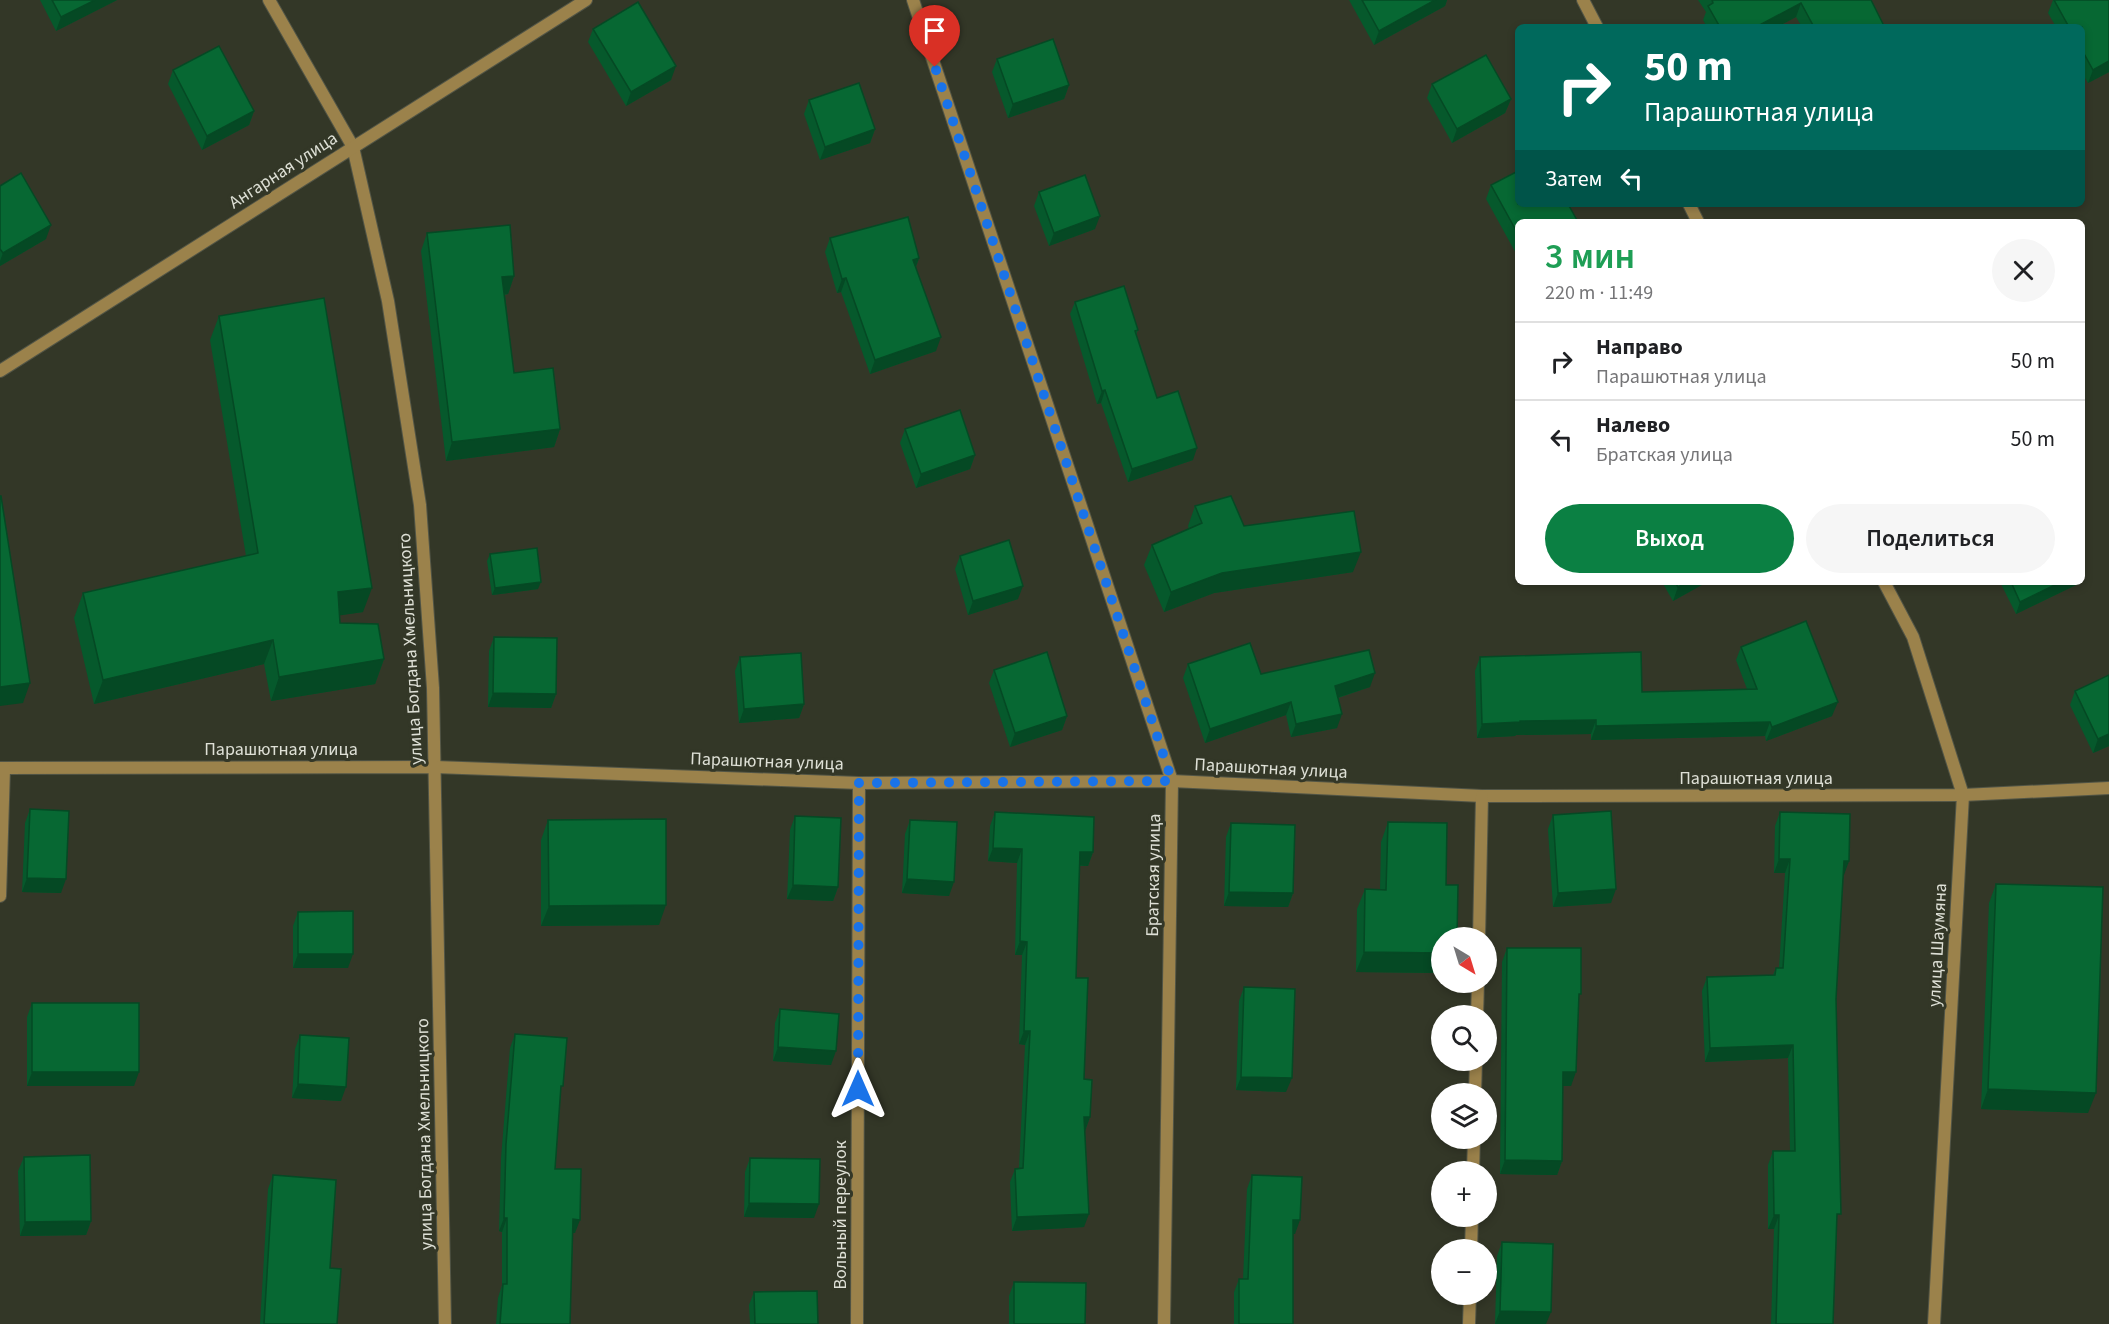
<!DOCTYPE html>
<html lang="ru">
<head>
<meta charset="utf-8">
<style>
	body { margin:0; font-family:"Source Sans 3",sans-serif; background:#f6f6f6; color:#202124; height:100vh; display:flex; flex-direction:column; font-size:22px; white-space:nowrap }
	* { box-sizing:border-box; margin:0 }
	p { font-size:20px; color:#757577 }
	.icon { flex:none; width:33px; height:33px; fill:none; stroke:currentColor; stroke-width:2; stroke-linecap:round; stroke-linejoin:round }
	.map { position:relative; flex:1; overflow:hidden }
	.panel { position:absolute; left:1515px; top:219px; width:570px; height:366px; display:flex; flex-direction:column; background:#fff; border-radius:9px; box-shadow:0 3px 9px #0003 }
	.panel>* { flex:none }
	.hud { position:absolute; left:1515px; top:24px; width:570px; height:183px; border-radius:9px; box-shadow:0 3px 9px #0003; background:#00695c; color:#fff; overflow:hidden }
	.needle { width:39px; rotate:142deg }
	.buttons { position:absolute; left:1431px; top:927px; display:grid; gap:12px }
	.buttons a { display:grid; place-items:center; width:66px; height:66px; border-radius:50%; background:#fff; box-shadow:0 3px 9px #0003; font-size:30px }
	.pin { position:absolute; display:grid; place-items:center; width:51px; height:51px; color:#fff; margin:-62px -26px; border-radius:50% 50% 50% 0; rotate:-45deg; box-shadow:0 0 6px #0007 }
	.pin .icon { rotate:45deg }
	.me { position:absolute; width:66px; margin:-33px; rotate:0deg; stroke-linejoin:round; filter:drop-shadow(0 0 4px #0008) }
	.turn { display:flex; align-items:center; gap:21px; height:126px; padding:0 30px; font-size:27px }
	.turn .icon { width:78px; height:78px; stroke-width:2.5 }
	.turn b { display:block; font-size:42px; line-height:51px }
	.then { display:flex; align-items:center; height:57px; padding:0 30px; background:#0003; gap:12px; font-size:22px }
	.round { display:grid; place-items:center; flex:none; width:63px; height:63px; border-radius:32px; background:#f6f6f6 }
	.headline { display:flex; align-items:center; justify-content:space-between; height:102px; padding:0 30px }
	h1 { font-size:36px; font-weight:600; line-height:45px; color:#1e9e55 }
	.primary-button { display:flex; gap:12px; margin-top:auto; padding:12px 30px }
	.primary-button a { flex:1; height:69px; border-radius:36px; background:#0b8043; color:#fff; font-size:24px; font-weight:600; line-height:69px; text-align:center }
	.primary-button a+a { background:#f6f6f6; color:#202124 }
	ul { padding:0; list-style:none }
	li { display:flex; align-items:center; gap:18px; height:78px; padding:0 30px; border-top:2px solid #e0e0e0 }
	li div { flex:1 }
	li b { display:block; font-size:22px }
	li em { font-style:normal }
	.map>svg:first-child { display:block }
	.lines { fill:none; stroke-linecap:round; stroke-linejoin:round }
	.minor-casing { stroke:#525546; stroke-width:14 }
	.minor { stroke:#9b824b; stroke-width:12 }
	.wall { fill:#06592c }
	.shaded-wall { fill:#054924 }
	.building { fill:#076833; stroke:#054924; stroke-width:1.5 }
	.route { stroke:#1a73e8; stroke-width:10; stroke-dasharray:0 18 }
	.labels { text-anchor:middle; stroke-width:6; stroke-linejoin:round; paint-order:stroke }
	.street-label { font-size:18px; fill:#dee0d6; stroke:#333727 }
</style>
</head>
<body>
<div class="map">
<svg width="2109" height="1324" viewBox="0 0 2109 1324">
	<rect width="100%" height="100%" fill="#333727"/>
	<g class="lines">
		<g class="minor-casing">
			<g id="minor">
				<path d="M269,0l84,147 35,154 32,204 13,183 12,636"/>
				<path d="M913,0l259,781 -8,543"/>
				<path d="M1583,0l14,27"/>
				<path d="M1689,204l9,18"/>
				<path d="M0,371l586,-371"/>
				<path d="M1884,582l29,55 50,158 -29,529"/>
				<path d="M0,768l435,-1 424,16 313,-2 310,15 481,-1 146,-7"/>
				<path d="M0,896l4,-128"/>
				<path d="M1479,938l3,-142"/>
				<path d="M1477,1016l1,-34"/>
				<path d="M1475,1094l1,-34"/>
				<path d="M1473,1172l1,-34"/>
				<path d="M1471,1250l1,-34"/>
				<path d="M857,1324l2,-541"/>
				<path d="M1469,1324l1,-30"/>
			</g>
		</g>
		<use href="#minor" class="minor"/>
	</g>
	<g class="wall">
		<path d="M40,0h77l-61,31z"/>
		<path d="M1349,0h98l-2,6 -71,39z"/>
		<path d="M1698,0h173l13,27h-82l-6,-10 -19,10h-70l-4,-7 3,-8z"/>
		<path d="M2053,0h56v72l-21,11 -6,-10v-46h-26l-8,-14z"/>
		<path d="M593,29l78,51 -45,26 -38,-64z"/>
		<path d="M997,59l72,26 -5,14 -56,19 -16,-46z"/>
		<path d="M173,70l81,41 -5,14 -47,25 -34,-66z"/>
		<path d="M1432,84l79,15 -6,14 -53,30 -25,-45z"/>
		<path d="M809,100l66,29 -5,14 -50,17 -16,-46z"/>
		<path d="M1491,185l27,37v35l-32,-58z"/>
		<path d="M0,186l46,53 -46,27z"/>
		<path d="M1039,192l56,37 -46,17 -15,-40z"/>
		<path d="M427,233l87,43 -6,18 -3,1 9,78 46,56 -6,18 -108,14 -25,-210z"/>
		<path d="M830,238l89,20 -3,9 20,84 -66,23 -29,-82 -4,1 -12,-41z"/>
		<path d="M1075,302l63,28 -2,5 21,63 36,62 -65,22 -27,-79 -4,1 -27,-90z"/>
		<path d="M219,316l144,296 -23,3v8l44,36 -9,25 -104,17 -7,-37 -170,40 -20,-86 9,-25 163,-37 -36,-216z"/>
		<path d="M905,429l70,26 -5,14 -54,19 -16,-45z"/>
		<path d="M1195,506l49,20 109,46 -139,21 -50,19 -20,-47 8,-20 37,-16 -1,-3z"/>
		<path d="M490,554l48,35 -46,6 -5,-34z"/>
		<path d="M960,556l58,43 -50,16 -13,-46z"/>
		<path d="M1662,582h45l-34,19z"/>
		<path d="M2000,582h78v2l-62,30z"/>
		<path d="M494,637l62,57 -5,14 -63,-1 1,-56z"/>
		<path d="M1741,647l91,69 -66,25 -1,-5 -174,4v-6l-75,1 -1,1 -38,2 -2,-67 5,-14 162,35 105,-3 -11,-29z"/>
		<path d="M740,657l64,47 -5,14 -60,5 -4,-52z"/>
		<path d="M1188,664l73,10 109,13 -32,11 -1,30 -46,9 -5,-22 -81,28 -22,-65z"/>
		<path d="M994,670l73,46 -5,14 -52,17 -21,-64z"/>
		<path d="M2075,691l34,55 -16,7 -23,-48z"/>
		<path d="M30,809l31,84 -39,-1 3,-69z"/>
		<path d="M995,812l98,40 -5,14h-9l-3,112 8,101 6,38 -5,14 -1,96 -72,4 -2,-49 5,-13 4,-1 6,-123 -6,-1 3,-89h-7l2,-92 -29,-2 2,-35z"/>
		<path d="M1780,812l69,49 -6,14 -7,124 1,225 -4,100h-62l3,-95h-6v-64l5,-14h17l-2,-93 -83,4 -3,-71 5,-14 66,-2 3,-7h3l6,-95h-11l1,-47z"/>
		<path d="M1553,815l58,88 -58,4 -5,-78z"/>
		<path d="M795,816l43,71 -5,14 -46,-2 3,-69z"/>
		<path d="M548,820l111,105 -118,1v-86z"/>
		<path d="M910,820l39,76 -47,-3 3,-59z"/>
		<path d="M1388,822l58,63 -4,53v35l-86,-1 1,-63 8,-20 15,1 1,-48z"/>
		<path d="M1231,823l62,70 -5,14 -64,-1 2,-69z"/>
		<path d="M1996,884l92,229 -107,-4 8,-206z"/>
		<path d="M298,912l50,56h-55v-42z"/>
		<path d="M1507,948l72,52 -8,86h-8l-1,75 -5,14 -57,-1 2,-212z"/>
		<path d="M1244,987l42,105 -50,-2 3,-89z"/>
		<path d="M32,1003l102,83h-107v-69z"/>
		<path d="M780,1009l51,56 -58,-4 2,-38z"/>
		<path d="M515,1034l45,61 -5,74 20,64h-2l-3,91h-74l2,-26 4,-13v-53l-3,-1 2,-73 9,-110z"/>
		<path d="M300,1035l41,66 -49,-3 3,-49z"/>
		<path d="M24,1157l67,64 -5,14 -66,1 -2,-65z"/>
		<path d="M750,1158l64,60 -70,-1 1,-45z"/>
		<path d="M273,1175l57,93 7,56h-77l8,-135z"/>
		<path d="M1252,1175l43,59h-2v90h-59v-32l5,-13h4l4,-90z"/>
		<path d="M1502,1242l44,82h-51l2,-68z"/>
		<path d="M1014,1282l71,42h-76v-28z"/>
		<path d="M754,1292l64,32h-68l-1,-19z"/>
	</g>
	<g class="shaded-wall">
		<path d="M95,0h22l-61,31 5,-14z"/>
		<path d="M1435,0h12l-2,6 -71,39 5,-14z"/>
		<path d="M1801,3l-5,14 -19,10h-21z"/>
		<path d="M2109,61v11l-21,11 5,-13z"/>
		<path d="M676,66l-5,14 -45,26 5,-14z"/>
		<path d="M1069,85l-5,14 -56,19 5,-14z"/>
		<path d="M1511,99l-6,14 -53,30 5,-14z"/>
		<path d="M254,111l-5,14 -47,25 5,-14z"/>
		<path d="M875,129l-5,14 -50,17 5,-13z"/>
		<path d="M1100,216l-5,13 -46,17 5,-13z"/>
		<path d="M51,225l-5,14 -46,27v-5l3,-8z"/>
		<path d="M919,258l-5,14 -1,-12z"/>
		<path d="M514,276l-6,18 -12,1 6,-18z"/>
		<path d="M846,278l-5,14 -4,1 5,-14z"/>
		<path d="M941,337l-5,14 -66,23 5,-14z"/>
		<path d="M1105,390l-4,13 -4,1 5,-13z"/>
		<path d="M560,429l-6,18 -108,14 6,-19z"/>
		<path d="M1197,448l-4,12 -65,22 4,-13z"/>
		<path d="M975,455l-5,14 -54,19 5,-14z"/>
		<path d="M1361,552l-8,20 -139,21 -50,19 7,-20 51,-19z"/>
		<path d="M541,582l-3,7 -46,6 3,-7z"/>
		<path d="M1688,582h19l-34,19 5,-14z"/>
		<path d="M2061,582h17v2l-62,30 4,-12z"/>
		<path d="M1023,586l-5,13 -50,16 5,-14z"/>
		<path d="M372,588l-9,24 -34,5 9,-25z"/>
		<path d="M273,640l-9,24 -170,40 9,-24z"/>
		<path d="M384,659l-9,25 -104,17 8,-24z"/>
		<path d="M1375,673l-5,14 -40,13 5,-14z"/>
		<path d="M30,683l-7,20 -23,3v-19z"/>
		<path d="M493,693l63,1 -5,14 -63,-1z"/>
		<path d="M1291,702l-5,13 -81,28 5,-14z"/>
		<path d="M1838,702l-6,14 -66,25 6,-14z"/>
		<path d="M804,704l-5,14 -60,5 5,-14z"/>
		<path d="M1342,714l-5,14 -46,9 5,-13z"/>
		<path d="M1067,716l-5,14 -52,17 5,-14z"/>
		<path d="M1596,720l-5,14 -75,1 -1,1 -38,2 5,-14 38,-3z"/>
		<path d="M1770,722l-5,14 -174,4 5,-14z"/>
		<path d="M2109,734v12l-16,7 5,-14z"/>
		<path d="M993,848l29,1 -5,14 -29,-2z"/>
		<path d="M1080,852h13l-5,14 -13,-1z"/>
		<path d="M1779,859h11l-5,14h-11z"/>
		<path d="M1844,861h5l-5,14h-5z"/>
		<path d="M27,878l39,1 -5,14 -39,-1z"/>
		<path d="M907,879l47,3 -5,14 -47,-3z"/>
		<path d="M793,885l45,2 -5,14 -46,-2z"/>
		<path d="M1616,889l-5,14 -58,4 5,-14z"/>
		<path d="M1229,892l64,1 -5,14 -64,-1z"/>
		<path d="M666,905l-7,20 -118,1 8,-20z"/>
		<path d="M1020,941l7,1 -5,13h-7z"/>
		<path d="M1364,952l78,1v20l-86,-1z"/>
		<path d="M298,954h55l-5,14h-55z"/>
		<path d="M1024,1031h6l-5,14 -6,-1z"/>
		<path d="M1793,1045l-5,13 -83,4 5,-14z"/>
		<path d="M778,1047l58,4 -5,14 -58,-4z"/>
		<path d="M32,1072h107l-5,14h-107z"/>
		<path d="M1563,1072h13l-5,14h-13z"/>
		<path d="M1241,1077l51,1 -6,14 -50,-2z"/>
		<path d="M298,1084l48,3 -5,14 -49,-3z"/>
		<path d="M1988,1089l108,4 -8,20 -107,-4z"/>
		<path d="M1084,1117h6l-5,14z"/>
		<path d="M1505,1160l57,1 -5,14 -57,-1z"/>
		<path d="M749,1203l70,1 -5,14 -70,-1z"/>
		<path d="M1089,1214l-5,13 -72,4 5,-14z"/>
		<path d="M1774,1215h5l-5,14h-6z"/>
		<path d="M504,1218h3l-5,14 -3,-1z"/>
		<path d="M573,1219l7,1 -5,13h-7z"/>
		<path d="M1293,1220h7l-5,14 -7,-1z"/>
		<path d="M91,1221l-5,14 -66,1 5,-14z"/>
		<path d="M1500,1311l51,1 -5,12h-51z"/>
	</g>
	<g class="building">
		<path d="M52,0h43l-34,17z"/>
		<path d="M1362,0h73l-56,31z"/>
		<path d="M1712,0h159l13,26 -2,1h-68l-13,-24 -45,24h-36l-12,-21 5,-3z"/>
		<path d="M2054,0h55v61l-16,9 -11,-20v-23h-13z"/>
		<path d="M638,2l38,64 -45,26 -38,-63z"/>
		<path d="M1053,39l16,46 -56,19 -16,-45z"/>
		<path d="M219,46l35,65 -47,25 -34,-66z"/>
		<path d="M1486,55l25,44 -54,30 -25,-45z"/>
		<path d="M859,83l16,46 -50,18 -16,-47z"/>
		<path d="M1518,171v33h50l10,18h-60v12l-27,-49z"/>
		<path d="M21,173l30,52 -48,28 -3,-4v-63z"/>
		<path d="M1085,175l15,41 -46,17 -15,-41z"/>
		<path d="M908,217l11,41 -6,2 28,77 -66,23 -29,-82 -4,1 -12,-41z"/>
		<path d="M510,225l4,51 -12,1 12,96 39,-5 7,61 -108,13 -25,-209z"/>
		<path d="M1124,286l14,44 -3,1 22,67 21,-7 19,57 -65,21 -27,-79 -3,1 -27,-89z"/>
		<path d="M324,298l48,290 -34,4 2,31 38,1 6,35 -105,18 -6,-37 -170,40 -20,-87 175,-40 -39,-237z"/>
		<path d="M960,410l15,45 -54,19 -16,-45z"/>
		<path d="M0,496h1l29,187 -30,4z"/>
		<path d="M1231,496l13,30 110,-15 7,41 -139,21 -51,19 -19,-47 50,-22 -7,-17z"/>
		<path d="M1009,540l14,46 -50,15 -13,-45z"/>
		<path d="M537,548l4,34 -46,6 -5,-34z"/>
		<path d="M1675,582h13l-10,5z"/>
		<path d="M2011,582h50l-41,20z"/>
		<path d="M1806,621l32,81 -66,25 -2,-5 -174,4v-6l-76,1v1l-38,2 -2,-67 161,-5 1,40 115,-3 -16,-42z"/>
		<path d="M494,637l63,1 -1,56 -63,-1z"/>
		<path d="M1250,643l11,31 108,-24 6,23 -40,13 7,28 -46,10 -5,-22 -81,27 -22,-65z"/>
		<path d="M1047,652l20,64 -52,17 -21,-63z"/>
		<path d="M801,653l3,51 -60,5 -4,-52z"/>
		<path d="M2109,675v59l-11,5 -23,-48z"/>
		<path d="M30,809l39,2 -3,68 -39,-1z"/>
		<path d="M1611,811l5,78 -58,4 -5,-78z"/>
		<path d="M995,812l99,5 -1,35h-13l-4,126h12l-4,101 8,1 -2,37h-6l5,97 -72,3 -2,-48 8,-1 7,-137h-6l3,-89 -7,-1 2,-92 -29,-1z"/>
		<path d="M1780,812l70,2 -1,47h-5l-8,138 5,215h-4l-4,110h-57l3,-109h-5l-1,-64h22l-2,-106 -83,3 -3,-71 68,-2 1,-7h7l7,-109h-11z"/>
		<path d="M795,816l46,2 -3,69 -45,-2z"/>
		<path d="M666,819v86l-117,1 -1,-86z"/>
		<path d="M910,820l47,2 -3,60 -47,-3z"/>
		<path d="M1388,822l59,1 -1,62h12l-1,53h-15v15l-78,-1 1,-63 21,1z"/>
		<path d="M1231,823l64,2 -2,68 -64,-1z"/>
		<path d="M1996,884l107,3 -7,206 -108,-4z"/>
		<path d="M353,911v43h-55v-42z"/>
		<path d="M1507,948h74v46h-2l-3,78h-13l-1,89 -57,-1z"/>
		<path d="M1244,987l51,2 -3,89 -51,-1z"/>
		<rect x="32" y="1003" width="107" height="69"/>
		<path d="M780,1009l59,5 -3,37 -58,-4z"/>
		<path d="M515,1034l52,4 -4,48h-2l-6,83h26l-1,51 -7,-1 -3,105h-70l3,-40h4v-66h-3l2,-74z"/>
		<path d="M300,1035l49,3 -3,49 -48,-3z"/>
		<path d="M90,1155l1,66 -66,1 -1,-65z"/>
		<path d="M750,1158l70,1 -1,45 -70,-1z"/>
		<path d="M273,1175l63,5 -6,88 11,1 -4,55h-73z"/>
		<path d="M1252,1175l50,2 -2,43h-7v104h-54v-45h9z"/>
		<path d="M1502,1242l51,2 -2,68 -51,-1z"/>
		<path d="M1014,1282l72,1 -1,41h-71z"/>
		<path d="M817,1291l1,33h-63l-1,-32z"/>
	</g>
	<g class="lines">
		<path class="route" d="M858,1089l1,-306 313,-2 -237,-714"/>
	</g>
	<g class="labels">
		<g class="street-label">
			<text transform="translate(283 170) rotate(-33)" y="6">Ангарная улица</text>
			<text transform="translate(410 649) rotate(-93)" y="6">улица Богдана Хмельницкого</text>
			<text x="281" y="755">Парашютная улица</text>
			<text transform="translate(767 761) rotate(2)" y="6">Парашютная улица</text>
			<text transform="translate(1271 768) rotate(3)" y="6">Парашютная улица</text>
			<text x="1756" y="784">Парашютная улица</text>
			<text transform="translate(1153 875) rotate(-89)" y="6">Братская улица</text>
			<text transform="translate(1937 945) rotate(-87)" y="6">улица Шаумяна</text>
			<text transform="translate(424 1134) rotate(-91)" y="6">улица Богдана Хмельницкого</text>
			<text transform="translate(840 1215) rotate(-90)" y="6">Вольный переулок</text>
		</g>
	</g>
</svg>
<div class="buttons">
<a><svg class="needle" viewBox="-14 -14 28 28"><path d="M0-13l5 13h-10z" fill="#e53935"/><path d="M0 13l5-13h-10z" fill="#757577"/></svg></a>
<a><svg class="icon" aria-label="search" viewBox="0 0 24 24"><circle cx="10" cy="10" r="6"/><path d="M15 15l6 6"/></svg></a>
<a><svg class="icon" aria-label="layers" viewBox="0 0 24 24"><path d="M12 4l9 5-9 5-9-5zM3 14l9 5 9-5"/></svg></a>
<a>+</a>
<a>−</a>
</div>
<div class="pin" style="left:935px;top:67px;background:#d93025"><svg class="icon" aria-label="arrive" viewBox="0 0 24 24"><path d="M6 21V4h12l-3 4 3 4H6"/></svg></div>
<svg class="me" style="left:858px;top:1089px" viewBox="-20 -20 40 40"><path d="M0-17L14 15 0 8-14 15z" fill="#1a73e8" stroke="#fff" stroke-width="4"/></svg>
<div class="hud">
<div class="turn"><svg class="icon" aria-label="right" viewBox="0 0 24 24"><path d="M7 20v-9h11M14 6l5 5-5 5"/></svg><div><b>50 m</b>Парашютная улица</div></div>
<div class="then">Затем<svg class="icon" aria-label="left" viewBox="0 0 24 24"><path d="M17 20v-9H6M10 6l-5 5 5 5"/></svg></div>
</div>
<section class="panel">
<div class="headline"><div><h1>3 мин</h1><p>220 m · 11:49</p></div><a class="round"><svg class="icon" aria-label="close" viewBox="0 0 24 24"><path d="M6 6l12 12M18 6L6 18"/></svg></a></div>
<ul>
<li><svg class="icon" aria-label="right" viewBox="0 0 24 24"><path d="M7 20v-9h11M14 6l5 5-5 5"/></svg><div><b>Направо</b><p>Парашютная улица</p></div><em>50 m</em></li>
<li><svg class="icon" aria-label="left" viewBox="0 0 24 24"><path d="M17 20v-9H6M10 6l-5 5 5 5"/></svg><div><b>Налево</b><p>Братская улица</p></div><em>50 m</em></li>
</ul>
<div class="primary-button"><a>Выход</a><a>Поделиться</a></div>
</section>
</div>
</body>
</html>
